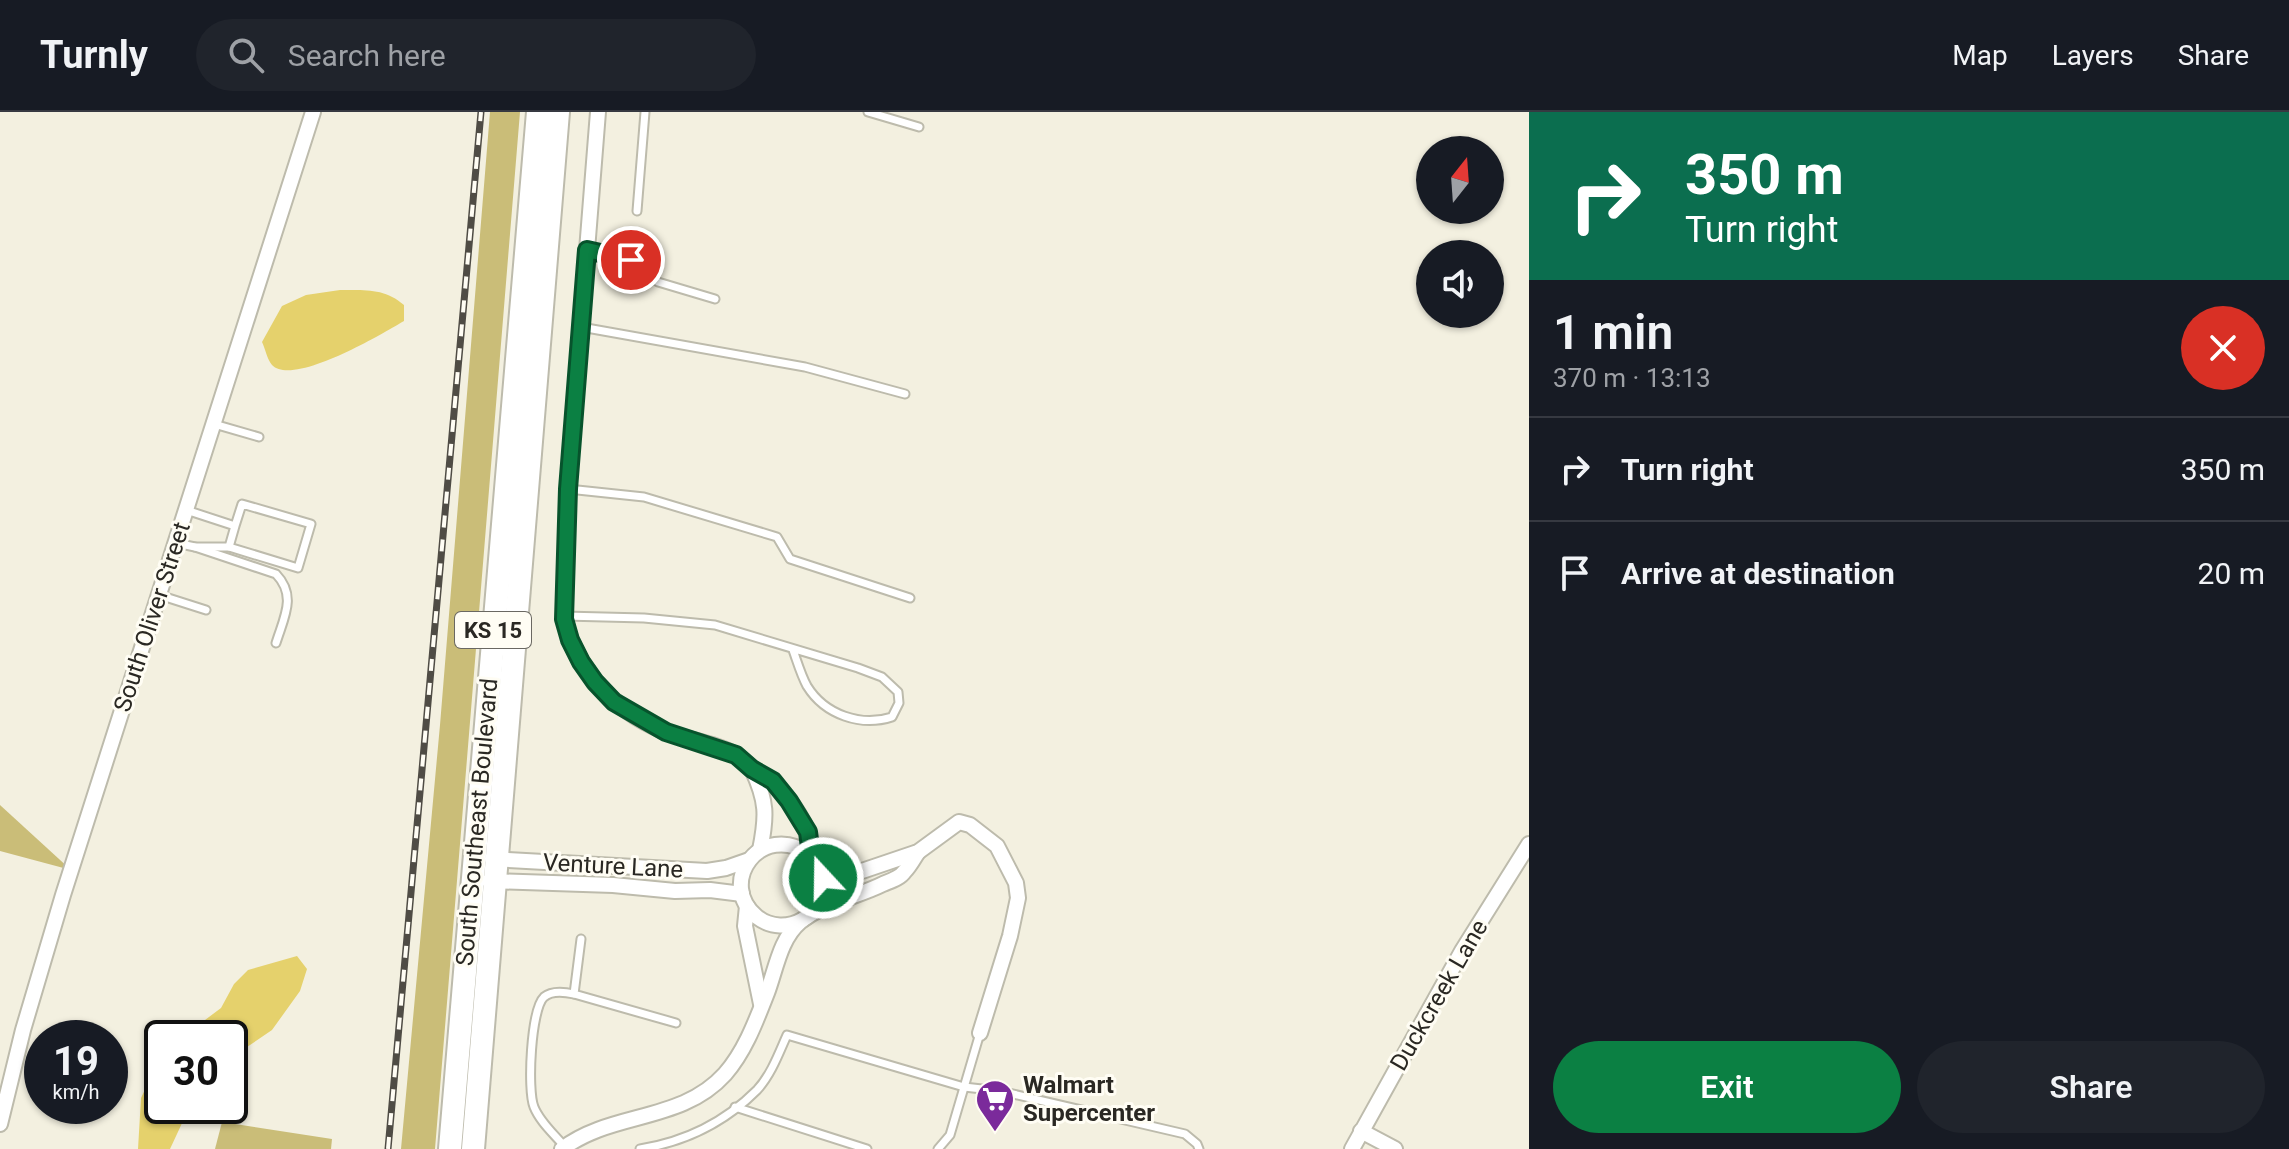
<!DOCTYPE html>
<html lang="en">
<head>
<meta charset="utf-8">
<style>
	body { margin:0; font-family:Roboto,sans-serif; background:#20242c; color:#f1f3f6; height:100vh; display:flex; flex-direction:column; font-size:30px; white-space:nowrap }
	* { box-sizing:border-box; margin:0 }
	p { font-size:26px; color:#9ea1a6 }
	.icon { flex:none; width:44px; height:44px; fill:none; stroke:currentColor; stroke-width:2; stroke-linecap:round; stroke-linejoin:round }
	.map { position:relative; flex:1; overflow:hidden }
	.panel { display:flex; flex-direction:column; background:#171b24; width:760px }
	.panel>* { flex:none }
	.top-card { background:#0b6e4f; color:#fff; overflow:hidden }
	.needle { width:52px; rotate:17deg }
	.buttons { position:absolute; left:1416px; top:24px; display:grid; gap:16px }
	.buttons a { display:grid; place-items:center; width:88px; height:88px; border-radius:50%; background:#171b24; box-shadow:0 2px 6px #0004; font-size:40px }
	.speed { position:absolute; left:24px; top:908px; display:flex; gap:16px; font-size:40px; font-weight:700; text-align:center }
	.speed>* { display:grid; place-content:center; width:104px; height:104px; border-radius:50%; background:#171b24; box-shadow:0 2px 6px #0004; line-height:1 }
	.speed small { font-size:20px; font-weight:400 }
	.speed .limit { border:4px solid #111; border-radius:12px; background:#fff; color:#111 }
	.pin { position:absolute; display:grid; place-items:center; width:68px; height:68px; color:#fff; margin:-34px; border:4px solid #fff; border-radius:50%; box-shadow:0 2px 8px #0007 }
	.me { position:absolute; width:88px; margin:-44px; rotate:339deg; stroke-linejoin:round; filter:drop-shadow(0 0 6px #0008) }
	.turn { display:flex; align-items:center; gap:28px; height:168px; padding:0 24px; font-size:36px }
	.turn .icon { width:104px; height:104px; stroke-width:2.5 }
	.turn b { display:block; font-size:56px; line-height:68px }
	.round { display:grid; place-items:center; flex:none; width:84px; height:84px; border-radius:42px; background:#20242c }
	.head { display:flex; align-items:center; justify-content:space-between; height:136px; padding:0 24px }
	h1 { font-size:48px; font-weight:600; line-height:60px }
	.cta { display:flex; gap:16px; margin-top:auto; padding:16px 24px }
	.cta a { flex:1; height:92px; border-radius:48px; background:#0b8043; color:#fff; font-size:32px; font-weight:600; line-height:92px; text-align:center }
	.cta a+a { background:#20242c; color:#f1f3f6 }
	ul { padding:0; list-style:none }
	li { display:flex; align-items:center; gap:24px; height:104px; padding:0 24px; border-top:2px solid #363941 }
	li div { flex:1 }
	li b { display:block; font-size:30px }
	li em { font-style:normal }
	header { display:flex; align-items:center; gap:48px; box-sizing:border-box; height:112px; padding:0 40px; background:#171b24; border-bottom:2px solid #363941 }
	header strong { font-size:38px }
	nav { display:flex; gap:44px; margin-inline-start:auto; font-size:28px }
	.search { width:560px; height:72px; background:#20242c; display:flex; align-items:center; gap:20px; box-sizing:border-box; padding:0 28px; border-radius:44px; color:#9ea1a6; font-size:30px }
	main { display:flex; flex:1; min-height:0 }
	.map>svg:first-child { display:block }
	.green { fill:#cabd78 }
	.water { fill:#e5d16c }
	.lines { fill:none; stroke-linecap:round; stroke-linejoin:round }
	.lane-casing { stroke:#bdbbac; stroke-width:11 }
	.street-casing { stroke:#bdbbac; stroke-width:18 }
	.primary-casing { stroke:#bdbbac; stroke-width:26 }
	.lane { stroke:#fff; stroke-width:7 }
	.street { stroke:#fff; stroke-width:14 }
	.primary { stroke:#fff; stroke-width:22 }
	.rail-casing { stroke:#4f4c45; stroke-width:7 }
	.rail { stroke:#fffdf4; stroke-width:4; stroke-dasharray:12; stroke-linecap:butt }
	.route-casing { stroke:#07532c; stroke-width:20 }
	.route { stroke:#0b8043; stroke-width:14 }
	.labels { text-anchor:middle; stroke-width:6; stroke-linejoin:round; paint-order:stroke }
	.shield { fill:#fffdf4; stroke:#6a6862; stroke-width:2 }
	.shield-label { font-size:22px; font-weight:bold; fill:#2a2823 }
	.street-label { font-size:24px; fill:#2a2823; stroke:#fffdf4 }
	.poi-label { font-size:24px; font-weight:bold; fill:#2a2823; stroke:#fffdf4; text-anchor:start }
</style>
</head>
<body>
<header>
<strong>Turnly</strong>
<div class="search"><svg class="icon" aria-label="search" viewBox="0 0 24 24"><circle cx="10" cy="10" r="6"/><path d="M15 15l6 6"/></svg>Search here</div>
<nav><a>Map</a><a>Layers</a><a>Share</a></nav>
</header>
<main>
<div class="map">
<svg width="1529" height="1037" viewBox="0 0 1529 1037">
	<rect width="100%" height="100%" fill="#f3f0e0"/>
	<g class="green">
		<path d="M490,0h30l-85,1037h-34l39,-424z"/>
		<path d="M0,693l71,65 -71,-19z"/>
		<path d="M222,1010l110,17 -1,10h-116z"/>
	</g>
	<g class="water">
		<path d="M340,178c24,0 45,-2 64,15v16c-22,13 -111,66 -132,44 -5,-6 -7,-17 -10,-23l20,-36 24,-11z"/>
		<path d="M297,844l10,13 -7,22 -28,39 -25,17 -17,19v-28h-49l40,-30 13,-24 14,-14z"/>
		<path d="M162,942v52h28l-20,43h-32l3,-51z"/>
	</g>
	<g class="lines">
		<g class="lane-casing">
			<g id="lane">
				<path d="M868,0l51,15"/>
				<path d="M637,99l8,-99"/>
				<path d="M587,138l44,10 27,22 57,17"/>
				<path d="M581,215l224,40 100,27"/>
				<path d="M214,312l45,13"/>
				<path d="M568,377l76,8 133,40 13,22 120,39"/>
				<path d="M186,398l49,16 7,-22 69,20 -13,44 -69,-21 6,-21"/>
				<path d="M176,431l19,4h34"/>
				<path d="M195,435l81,27c21,22 8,43 0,69"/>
				<path d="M159,483l47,15"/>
				<path d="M564,504l80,2 71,7 143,43 24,9 16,15 1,11 -7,14c-31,10 -67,-2 -85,-31 -6,-11 -10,-25 -14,-36"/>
				<path d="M581,827l-7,55 102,29"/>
				<path d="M735,995l132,42"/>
				<path d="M564,1034c-10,-12 -24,-24 -30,-39 -7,-17 -3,-98 10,-110 8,-7 21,-5 30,-3"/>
				<path d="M640,1037c44,-7 85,-27 117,-59 14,-15 22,-37 30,-55l177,52 36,4 185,43 12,10 2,5"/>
				<path d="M938,1037l12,-14 30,-102"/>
			</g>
		</g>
		<g class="street-casing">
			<g id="street">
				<path d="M598,0l-30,377 -4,130c14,54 55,97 108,115 20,7 46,10 64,21 7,4 12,11 19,15 6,5 15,8 20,13 12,13 28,34 33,51 2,6 1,12 3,18 3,10 11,17 12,27 5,36 -38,60 -66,38 -41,-33 3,-98 54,-62"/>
				<path d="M752,657c15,32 15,47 8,81"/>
				<path d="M492,747l215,12 19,-3 23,-8"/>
				<path d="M819,754l40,6 59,-20 41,-30 11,3 27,21 19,37 2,15 -8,38 -30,97"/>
				<path d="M489,769l124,4 62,6 35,-1 32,4"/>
				<path d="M747,794l-2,20 16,78"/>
				<path d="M0,1012l23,-94 40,-135 250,-783"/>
				<path d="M1361,1019l34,18"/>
				<path d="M562,1037c50,-38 119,-26 163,-75 20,-23 31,-53 42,-81 9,-24 13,-54 33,-71 23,-19 57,-25 83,-38 7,-3 17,-6 21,-12 6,-6 10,-14 14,-20"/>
				<path d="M1352,1037l110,-198 67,-107"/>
			</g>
		</g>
		<g class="primary-casing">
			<g id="primary">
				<path d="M450,1037l88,-1037"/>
				<path d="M473,1037l85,-1037"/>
			</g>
		</g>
		<use href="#lane" class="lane"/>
		<use href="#street" class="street"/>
		<use href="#primary" class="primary"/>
		<g class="rail-casing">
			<path id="rail" d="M388,1037l93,-1037"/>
		</g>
		<use href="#rail" class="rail"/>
	</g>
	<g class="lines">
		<g class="route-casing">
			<path id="route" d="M631,148l-44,-10 -19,239 -4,130 6,21 11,22 14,20 19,20 52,30 70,23 16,14 21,12 16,20 19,31 3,23 8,11 4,12"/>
		</g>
		<use href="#route" class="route"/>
	</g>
	<defs>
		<g id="supermarket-pin" transform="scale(2)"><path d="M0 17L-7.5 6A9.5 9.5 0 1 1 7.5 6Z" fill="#7b2a9b" stroke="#fffdf4"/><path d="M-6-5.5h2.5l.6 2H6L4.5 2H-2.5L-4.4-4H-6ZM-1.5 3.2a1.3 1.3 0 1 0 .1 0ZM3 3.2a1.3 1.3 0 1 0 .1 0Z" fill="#fff"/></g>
	</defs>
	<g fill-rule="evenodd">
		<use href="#supermarket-pin" x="995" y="987"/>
	</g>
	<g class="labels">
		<rect class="shield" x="455" y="500" width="76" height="36" rx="6"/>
		<g class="shield-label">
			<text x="493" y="526">KS 15</text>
		</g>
		<g class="street-label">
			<text transform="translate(152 505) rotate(-72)" y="8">South Oliver Street</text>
			<text transform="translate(477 710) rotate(-85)" y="8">South Southeast Boulevard</text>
			<text transform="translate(613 754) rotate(3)" y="8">Venture Lane</text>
			<text transform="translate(1439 883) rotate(-60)" y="8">Duckcreek Lane</text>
		</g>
		<g class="poi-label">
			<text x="1023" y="981">Walmart<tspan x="1023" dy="28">Supercenter</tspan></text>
		</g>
	</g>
</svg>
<div class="buttons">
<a><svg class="needle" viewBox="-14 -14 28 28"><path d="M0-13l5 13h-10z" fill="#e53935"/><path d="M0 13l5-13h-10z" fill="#9ea1a6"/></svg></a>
<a><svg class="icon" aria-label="sound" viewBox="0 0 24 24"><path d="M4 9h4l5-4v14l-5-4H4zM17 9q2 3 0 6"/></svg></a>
</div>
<div class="speed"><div>19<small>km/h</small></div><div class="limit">30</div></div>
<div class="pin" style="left:631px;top:148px;background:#d93025"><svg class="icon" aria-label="arrive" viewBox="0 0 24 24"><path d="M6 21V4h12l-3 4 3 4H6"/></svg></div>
<svg class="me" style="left:823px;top:766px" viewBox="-20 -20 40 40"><circle r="17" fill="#0b8043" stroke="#fff" stroke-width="3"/><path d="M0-11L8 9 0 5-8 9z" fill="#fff"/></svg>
</div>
<section class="panel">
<div class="top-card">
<div class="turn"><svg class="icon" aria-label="right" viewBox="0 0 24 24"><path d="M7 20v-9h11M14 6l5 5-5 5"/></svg><div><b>350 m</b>Turn right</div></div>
</div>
<div class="head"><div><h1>1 min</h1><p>370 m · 13:13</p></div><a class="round" style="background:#d93025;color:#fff"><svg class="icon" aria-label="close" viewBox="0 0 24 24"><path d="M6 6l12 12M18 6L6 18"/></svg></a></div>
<ul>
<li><svg class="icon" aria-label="right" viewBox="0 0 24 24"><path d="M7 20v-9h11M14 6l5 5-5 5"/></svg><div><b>Turn right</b></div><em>350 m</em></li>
<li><svg class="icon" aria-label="arrive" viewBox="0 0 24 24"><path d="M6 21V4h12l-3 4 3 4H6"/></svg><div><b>Arrive at destination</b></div><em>20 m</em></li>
</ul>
<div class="cta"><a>Exit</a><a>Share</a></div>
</section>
</main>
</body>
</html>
